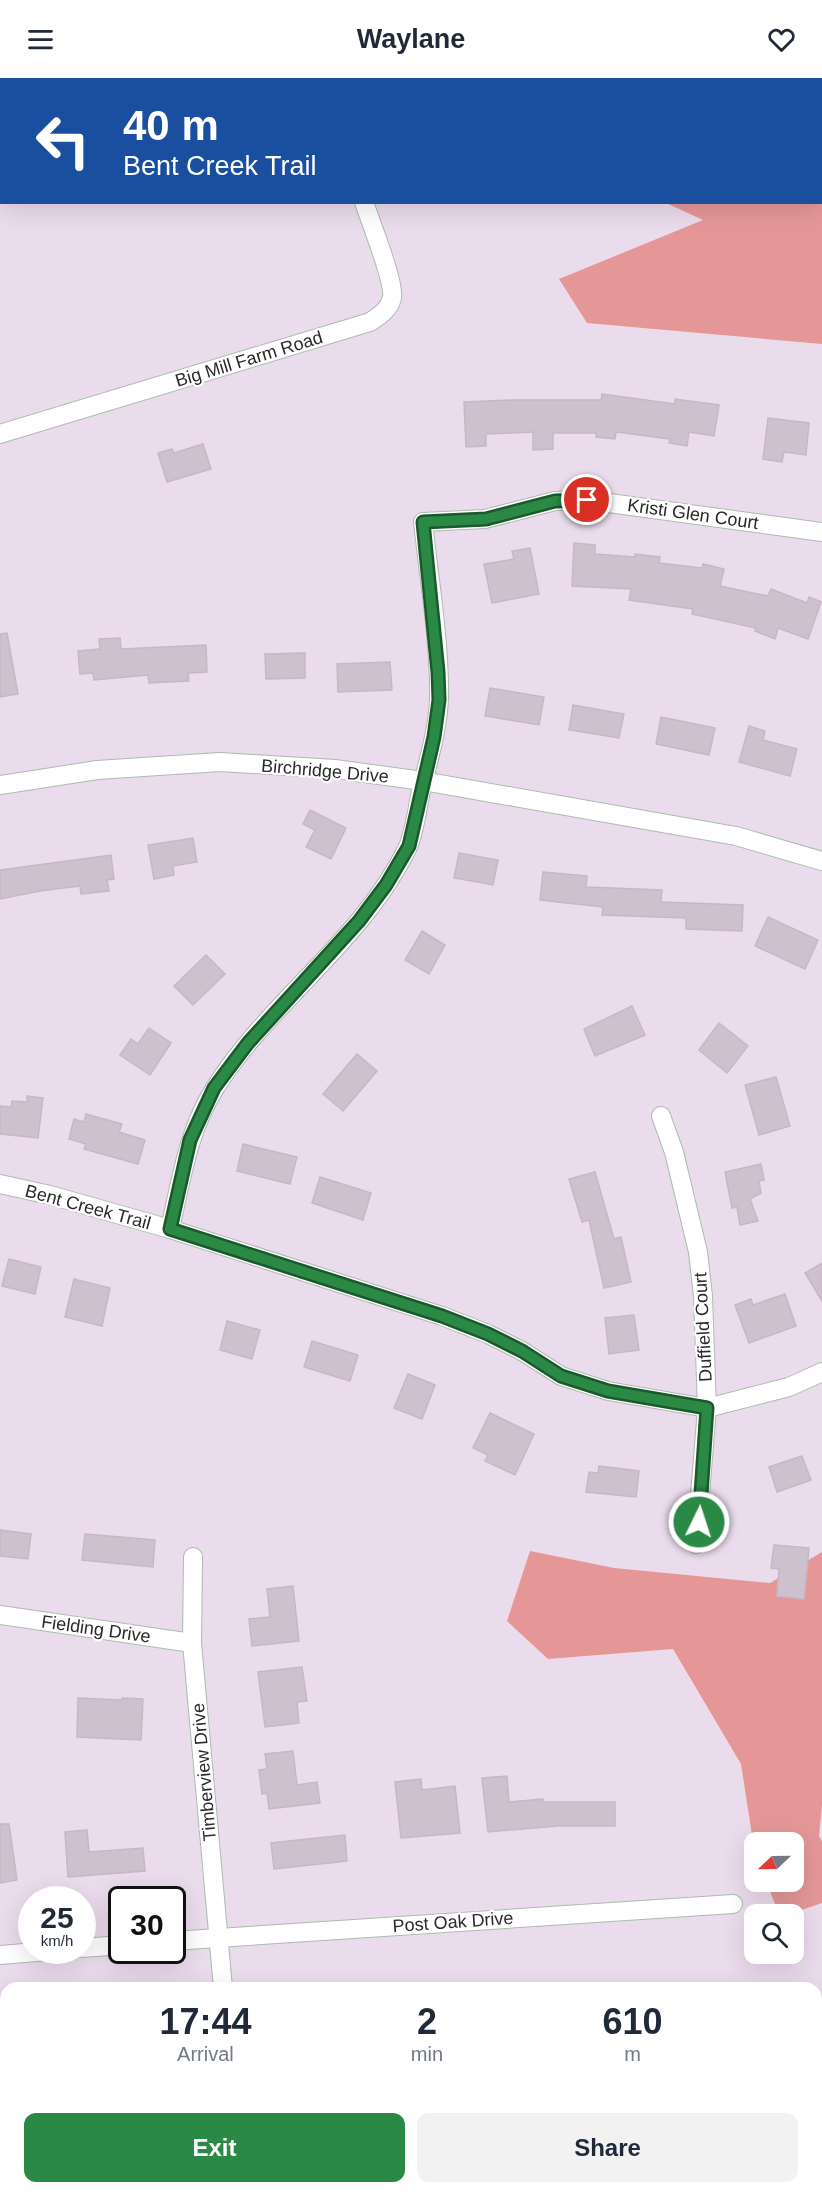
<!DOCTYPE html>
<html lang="en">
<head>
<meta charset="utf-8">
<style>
	body { margin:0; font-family:Helvetica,sans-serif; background:#f2f2f3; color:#1f2937; height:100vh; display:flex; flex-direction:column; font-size:22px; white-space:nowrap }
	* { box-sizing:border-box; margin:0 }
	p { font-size:20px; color:#747a83 }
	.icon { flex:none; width:33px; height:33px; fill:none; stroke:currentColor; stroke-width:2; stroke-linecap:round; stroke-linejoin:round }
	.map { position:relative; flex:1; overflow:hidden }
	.drawer { position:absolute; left:0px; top:1904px; width:822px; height:212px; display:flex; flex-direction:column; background:#fff; border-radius:18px 18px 0 0; box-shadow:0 6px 24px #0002 }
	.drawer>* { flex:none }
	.hud { position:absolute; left:0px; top:0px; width:822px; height:126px; box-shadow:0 6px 24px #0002; background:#1a4fa0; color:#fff; overflow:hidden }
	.needle { width:39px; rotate:248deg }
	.fabs { position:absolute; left:744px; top:1754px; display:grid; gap:12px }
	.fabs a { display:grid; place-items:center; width:60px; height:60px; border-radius:12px; background:#fff; box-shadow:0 6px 24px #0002; font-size:30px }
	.speed { position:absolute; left:18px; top:1808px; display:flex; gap:12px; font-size:30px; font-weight:700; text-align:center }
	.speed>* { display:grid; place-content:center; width:78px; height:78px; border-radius:50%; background:#fff; box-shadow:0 6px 24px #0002; line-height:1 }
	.speed small { font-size:15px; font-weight:400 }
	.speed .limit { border:3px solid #111; border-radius:9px; background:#fff; color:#111 }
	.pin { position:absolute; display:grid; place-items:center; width:51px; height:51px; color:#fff; margin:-26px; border:3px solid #fff; border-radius:50%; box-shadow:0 2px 6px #0007 }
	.me { position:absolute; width:66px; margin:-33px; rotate:4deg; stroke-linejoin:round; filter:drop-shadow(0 0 4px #0008) }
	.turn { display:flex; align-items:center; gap:21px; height:126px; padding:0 24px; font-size:27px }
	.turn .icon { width:78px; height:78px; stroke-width:2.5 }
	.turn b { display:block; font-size:42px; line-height:51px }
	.eta { display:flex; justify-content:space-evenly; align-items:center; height:102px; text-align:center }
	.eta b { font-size:36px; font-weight:700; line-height:42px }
	.action { display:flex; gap:12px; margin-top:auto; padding:12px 24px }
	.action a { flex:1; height:69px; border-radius:12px; background:#2a8944; color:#fff; font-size:24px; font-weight:700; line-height:69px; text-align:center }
	.action a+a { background:#f2f2f3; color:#1f2937 }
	header { display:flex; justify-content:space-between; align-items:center; height:78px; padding:0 24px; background:#fff; font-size:27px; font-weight:700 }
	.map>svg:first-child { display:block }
	.green { fill:#e59798 }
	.building { fill:#cec1ce; stroke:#c8b6c8; stroke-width:1.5 }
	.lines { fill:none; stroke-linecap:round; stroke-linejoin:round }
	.minor-casing { stroke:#acbbaf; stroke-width:20 }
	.minor { stroke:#fff; stroke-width:18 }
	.route-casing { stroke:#1b592c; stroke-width:15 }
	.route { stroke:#2a8944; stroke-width:10 }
	.labels { text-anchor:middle; stroke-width:4.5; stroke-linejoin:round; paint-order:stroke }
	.street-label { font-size:18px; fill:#2a2a2a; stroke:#fff }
</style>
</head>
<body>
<header><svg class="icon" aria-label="menu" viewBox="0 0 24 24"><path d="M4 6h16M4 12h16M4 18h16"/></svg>Waylane<svg class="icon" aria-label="heart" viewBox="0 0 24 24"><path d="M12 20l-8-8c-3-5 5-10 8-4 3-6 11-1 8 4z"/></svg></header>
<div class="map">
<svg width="822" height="2114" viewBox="0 0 822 2114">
	<rect width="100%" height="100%" fill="#ebdced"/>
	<g class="green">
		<path d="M535,0h287v266l-235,-21 -28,-44 144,-59 -37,-17 154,-1v-122z"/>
		<path d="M530,1473l84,17 156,15 52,-31v253l-3,31 3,5v62l-32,11h-11l-13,-33h28v-39h-40v6l-13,-84 -68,-115 -125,10 -41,-38z"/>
	</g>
	<g class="building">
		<path d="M602,316l73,10v-5l44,6 -5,31 -25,-4 -2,14 -18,-3 1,-4 -54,-7 -1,7 -19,-2v-4h-43v16l-20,1v-18l-47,2v12l-20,1 -2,-45 47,-2h90z"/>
		<path d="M768,340l41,5 -3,32 -22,-3 -2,10 -19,-3z"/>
		<path d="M203,366l8,25 -44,13 -9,-29 14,-4 2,4z"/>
		<path d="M574,465l21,2v9l40,3v-3l25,3 -1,6 43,5 1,-4 21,5 -4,17 48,10 3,-7 36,14 2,-6 12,5 -13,37 -30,-11 -3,11 -20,-8 1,-3 -64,-14 1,-5 -64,-9 2,-11 -59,-3z"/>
		<path d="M530,470l9,46 -47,9 -8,-39 30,-5 -2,-8z"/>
		<path d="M7,555l11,61 -18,3v-63z"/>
		<path d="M120,560l1,11 85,-4 1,27 -19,1 1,8 -40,2 -1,-8 -54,5 -1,-7 -13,1 -2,-23 22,-2 -1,-10z"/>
		<path d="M305,575v25l-39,1 -1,-25z"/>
		<path d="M390,584l2,28 -54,2 -1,-28z"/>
		<path d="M490,610l54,9 -5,28 -54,-9z"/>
		<path d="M573,627l51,9 -5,24 -50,-8z"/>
		<path d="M661,639l54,11 -6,27 -53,-11z"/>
		<path d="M749,648l16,5 -2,9 34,9 -7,27 -51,-14z"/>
		<path d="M310,732l36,18 -15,31 -25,-12 9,-17 -12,-6z"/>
		<path d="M193,760l4,24 -24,4 1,9 -20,4 -6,-34z"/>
		<path d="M459,775l39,7 -5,25 -39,-7z"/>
		<path d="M111,777l3,24 -7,1 2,11 -28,3 -1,-8 -40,5 -40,8v-29z"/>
		<path d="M543,794l44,4 -1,11 76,3 -1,12 82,3 -1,26 -56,-2v-11l-84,-3 1,-8 -63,-7z"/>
		<path d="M768,839l50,23 -13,29 -50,-23z"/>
		<path d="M422,853l23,14 -16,29 -24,-14z"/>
		<path d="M206,877l19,19 -32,31 -19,-19z"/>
		<path d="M632,928l13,29 -50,21 -11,-27z"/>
		<path d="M719,945l29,23 -21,27 -28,-23z"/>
		<path d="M149,950l22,15 -21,32 -30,-20 11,-16 7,5z"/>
		<path d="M357,976l20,17 -34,40 -20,-17z"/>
		<path d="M776,999l14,49 -31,9 -14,-50z"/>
		<path d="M27,1018l16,2 -5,40 -38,-4v-28l11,1 1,-6 15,1z"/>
		<path d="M86,1036l36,10 -3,8 26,8 -7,24 -54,-15 2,-5 -17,-5 5,-20 10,3z"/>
		<path d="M243,1066l54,13 -7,27 -53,-13z"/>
		<path d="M761,1086l3,16 -5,1 2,12 -11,6 8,22 -18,4 -3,-18 -5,1 -7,-36z"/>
		<path d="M595,1094l19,67 7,-2 10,45 -27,6 -15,-68 -7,2 -13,-43z"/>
		<path d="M320,1099l51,16 -8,27 -51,-17z"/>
		<path d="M9,1181l32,8 -6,27 -33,-8z"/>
		<path d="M822,1185v38l-17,-28z"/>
		<path d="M74,1201l36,9 -8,38 -37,-9z"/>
		<path d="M785,1216l11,32 -47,17 -14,-38 16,-6 2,6z"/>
		<path d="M634,1237l5,35 -30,4 -4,-36z"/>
		<path d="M227,1243l33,9 -8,29 -32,-9z"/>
		<path d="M312,1263l46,14 -8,26 -46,-14z"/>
		<path d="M408,1296l27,11 -13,34 -28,-11z"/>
		<path d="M490,1335l44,21 -19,41 -30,-14 3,-6 -15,-7z"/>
		<path d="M802,1378l9,24 -34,12 -8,-25z"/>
		<path d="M599,1388l40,5 -3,26 -50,-5 3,-20 9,1z"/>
		<path d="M0,1452l31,4 -3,25 -28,-3z"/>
		<path d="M85,1456l70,6 -2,27 -71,-7z"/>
		<path d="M774,1467l35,3 -5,51 -27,-3 2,-27 -8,-1z"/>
		<path d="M293,1508l6,55 -47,5 -3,-27 21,-2 -3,-28z"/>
		<path d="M302,1589l5,34 -10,1 2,21 -34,4 -7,-55z"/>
		<path d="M78,1620l44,2v-2l21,1 -2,41 -64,-3z"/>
		<path d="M293,1673l4,34 20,-3 3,21 -51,6 -2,-16 -5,1 -3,-24 8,-1 -2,-15z"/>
		<path d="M507,1698l2,26 34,-3v3h72v24h-57l-70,6 -6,-54z"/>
		<path d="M421,1701l1,11 33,-4 5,47 -59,5 -6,-56z"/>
		<path d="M0,1746h9l8,56 -17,3z"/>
		<path d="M87,1752l2,22 54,-4 2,23 -77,6 -3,-45z"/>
		<path d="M345,1757l2,26 -73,8 -3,-26z"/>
	</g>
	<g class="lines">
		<g class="minor-casing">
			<g id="minor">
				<path d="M322,0v2"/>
				<path d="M0,356l370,-112c9,-6 19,-12 22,-24 3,-16 -22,-77 -28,-96"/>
				<path d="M0,707l97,-15 123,-8 115,7 88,12 313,55 86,25"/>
				<path d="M661,1038l13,36 24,100 5,44 4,112 -11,136"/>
				<path d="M0,1106l50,11 120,34 272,87 46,18 34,17 39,25 47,15 99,17 82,-21 33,-15"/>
				<path d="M170,1151c11,-48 18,-99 45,-141 55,-87 146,-146 192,-239 8,-17 10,-40 14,-58 7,-30 17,-61 18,-93 1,-55 -10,-120 -16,-176l62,-3 70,-18 32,-1 235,32"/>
				<path d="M193,1479l-1,86 31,345"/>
				<path d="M0,1537l192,28"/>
				<path d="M172,1863l561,-37"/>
				<path d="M82,1870l40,-3"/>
				<path d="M0,1877l60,-5"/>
				<path d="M244,2109l1,5"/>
			</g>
		</g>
		<use href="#minor" class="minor"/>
	</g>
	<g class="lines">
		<g class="route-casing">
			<path id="route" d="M587,422l-32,1 -69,18 -63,3 15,150 1,28 -5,37 -25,109 -23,39 -27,36 -111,122 -34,45 -24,52 -20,89 272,87 46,18 34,17 39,25 47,15 99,17 -8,114"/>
		</g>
		<use href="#route" class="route"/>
	</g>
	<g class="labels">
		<g class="street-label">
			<text transform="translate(249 281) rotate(-17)" y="6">Big Mill Farm Road</text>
			<text transform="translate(693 436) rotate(8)" y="6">Kristi Glen Court</text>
			<text transform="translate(325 693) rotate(5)" y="6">Birchridge Drive</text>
			<text transform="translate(88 1129) rotate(15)" y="6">Bent Creek Trail</text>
			<text transform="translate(703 1249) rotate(-93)" y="6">Duffield Court</text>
			<text transform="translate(96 1551) rotate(8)" y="6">Fielding Drive</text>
			<text transform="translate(204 1694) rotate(-95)" y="6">Timberview Drive</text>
			<text transform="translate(453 1844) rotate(-4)" y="6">Post Oak Drive</text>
		</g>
	</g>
</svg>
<div class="fabs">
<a><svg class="needle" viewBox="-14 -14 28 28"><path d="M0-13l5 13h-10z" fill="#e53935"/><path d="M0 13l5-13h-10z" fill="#747a83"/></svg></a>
<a><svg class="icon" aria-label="search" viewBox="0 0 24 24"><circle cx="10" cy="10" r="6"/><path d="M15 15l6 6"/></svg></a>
</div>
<div class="speed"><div>25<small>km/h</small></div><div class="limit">30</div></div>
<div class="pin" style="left:587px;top:422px;background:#d93025"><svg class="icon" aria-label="arrive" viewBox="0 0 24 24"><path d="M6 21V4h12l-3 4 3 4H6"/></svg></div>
<svg class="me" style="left:699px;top:1444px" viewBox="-20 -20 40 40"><circle r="17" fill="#2a8944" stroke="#fff" stroke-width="3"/><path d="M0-11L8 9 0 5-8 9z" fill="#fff"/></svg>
<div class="hud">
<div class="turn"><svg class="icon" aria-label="left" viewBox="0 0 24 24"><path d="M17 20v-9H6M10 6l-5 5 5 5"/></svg><div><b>40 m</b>Bent Creek Trail</div></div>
</div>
<section class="drawer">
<div class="eta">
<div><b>17:44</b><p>Arrival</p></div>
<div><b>2</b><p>min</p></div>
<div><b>610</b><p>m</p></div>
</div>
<div class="action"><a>Exit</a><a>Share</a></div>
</section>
</div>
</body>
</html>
